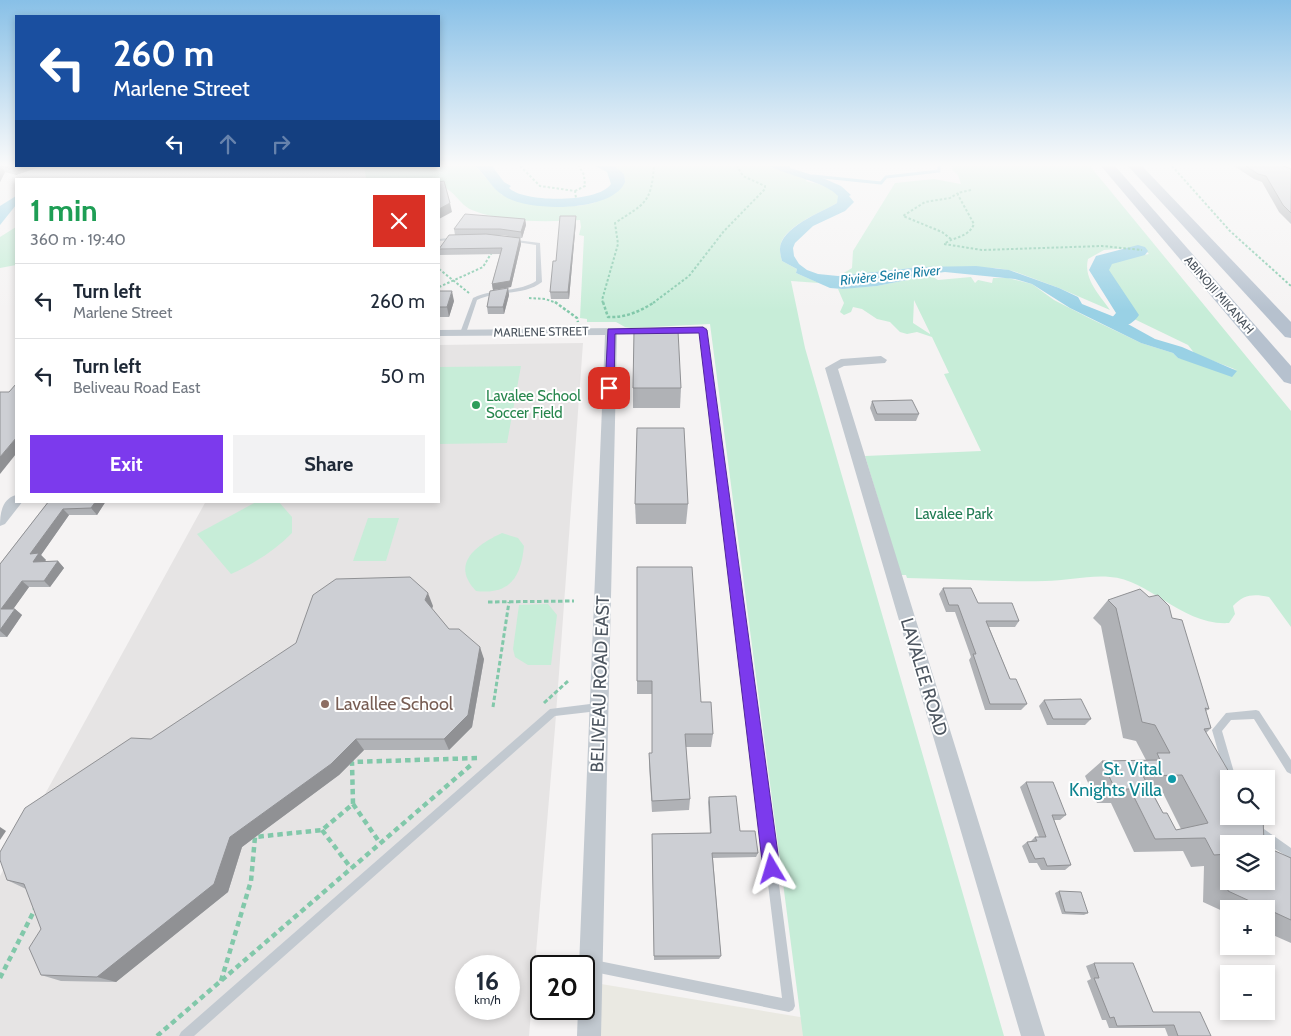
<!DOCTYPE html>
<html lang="en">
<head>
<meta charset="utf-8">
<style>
	body { margin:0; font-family:Cabin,sans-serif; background:#f2f2f3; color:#1f2937; height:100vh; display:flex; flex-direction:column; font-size:19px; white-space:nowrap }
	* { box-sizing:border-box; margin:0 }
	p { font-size:16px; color:#747a83 }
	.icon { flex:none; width:28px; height:28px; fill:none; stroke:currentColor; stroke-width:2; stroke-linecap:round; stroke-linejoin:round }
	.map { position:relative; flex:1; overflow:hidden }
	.drawer { position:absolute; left:15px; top:178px; width:425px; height:325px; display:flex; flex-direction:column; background:#fff; border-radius:0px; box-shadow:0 2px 8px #0003 }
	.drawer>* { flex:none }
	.hud { position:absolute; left:15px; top:15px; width:425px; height:152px; border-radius:0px; box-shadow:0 2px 8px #0003; background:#1a4fa0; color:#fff; overflow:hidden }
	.fabs { position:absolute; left:1220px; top:770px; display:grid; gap:10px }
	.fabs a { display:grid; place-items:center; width:55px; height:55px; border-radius:0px; background:#fff; box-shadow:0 2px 8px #0003; font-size:25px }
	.speed { position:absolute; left:455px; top:955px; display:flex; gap:10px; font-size:25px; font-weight:700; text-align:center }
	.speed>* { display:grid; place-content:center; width:65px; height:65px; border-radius:50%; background:#fff; box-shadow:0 2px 8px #0003; line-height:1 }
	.speed small { font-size:12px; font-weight:400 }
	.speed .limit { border:2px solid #111; border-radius:8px; background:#fff; color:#111 }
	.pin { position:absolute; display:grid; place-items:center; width:42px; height:42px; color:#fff; margin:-21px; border-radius:10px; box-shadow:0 2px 8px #0006 }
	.me { position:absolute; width:55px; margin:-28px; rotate:353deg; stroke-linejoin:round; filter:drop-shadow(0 0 4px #0008) }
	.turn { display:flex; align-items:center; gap:18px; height:105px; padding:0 15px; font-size:22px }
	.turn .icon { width:65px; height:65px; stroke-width:2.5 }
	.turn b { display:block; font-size:35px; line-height:42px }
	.lanes { display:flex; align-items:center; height:48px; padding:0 15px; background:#0003; justify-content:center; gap:25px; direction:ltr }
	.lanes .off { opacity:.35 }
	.round { display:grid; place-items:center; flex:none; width:52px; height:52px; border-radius:0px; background:#f2f2f3 }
	.head { display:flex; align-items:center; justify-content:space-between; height:85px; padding:0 15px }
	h1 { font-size:30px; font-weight:800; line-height:38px; color:#1e9e55 }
	.action { display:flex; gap:10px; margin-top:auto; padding:10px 15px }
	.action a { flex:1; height:58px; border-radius:0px; background:#7c3aed; color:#fff; font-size:20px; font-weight:800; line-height:58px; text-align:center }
	.action a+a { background:#f2f2f3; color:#1f2937 }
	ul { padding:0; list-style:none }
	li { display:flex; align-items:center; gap:15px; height:75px; padding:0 15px; border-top:1px solid #e0e1e3 }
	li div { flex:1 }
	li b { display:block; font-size:19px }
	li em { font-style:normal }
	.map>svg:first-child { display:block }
	.commercial { fill:#eae9e2 }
	.education { fill:#e6e4e4; fill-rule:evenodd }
	.green { fill:#c7edd8; fill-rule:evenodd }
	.water { fill:#99d1e5 }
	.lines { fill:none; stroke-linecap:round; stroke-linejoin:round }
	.stream { stroke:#99d1e5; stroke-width:3 }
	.river { fill:#99d1e5; fill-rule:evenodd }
	.path-far3 { stroke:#82c8aa; stroke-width:2; stroke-dasharray:2.5 2; stroke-linecap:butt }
	.path-far2 { stroke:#82c8aa; stroke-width:2.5; stroke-dasharray:3 2; stroke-linecap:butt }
	.path-far1 { stroke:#82c8aa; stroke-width:3; stroke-dasharray:4.5 2.5; stroke-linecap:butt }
	.path { stroke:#82c8aa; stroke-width:4.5; stroke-dasharray:5.5 4; stroke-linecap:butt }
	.lane { fill:#c2c9d0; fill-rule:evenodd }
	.street { fill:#c2c9d0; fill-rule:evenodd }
	.primary { fill:#b6c1ce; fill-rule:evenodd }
	.wall { fill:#b0b2b6; fill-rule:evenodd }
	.shaded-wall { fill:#909194 }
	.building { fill:#cdcfd4; stroke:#909194; fill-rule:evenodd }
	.route { fill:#7c3aed; stroke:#51269a }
	.leisure-dot { fill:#2e9e5b; stroke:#fff; stroke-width:2 }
	.education-dot { fill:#8d6e63; stroke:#fff; stroke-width:2 }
	.culture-dot { fill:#0f9aa8; stroke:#fff; stroke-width:2 }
	.labels { text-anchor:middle; stroke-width:4; stroke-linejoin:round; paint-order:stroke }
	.far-street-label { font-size:12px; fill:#4c555f; stroke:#fff }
	.far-water-label { font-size:14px; font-style:italic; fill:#1a7fa3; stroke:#fff }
	.leisure-label { font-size:15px; fill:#27864d; stroke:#fff; text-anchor:start }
	.park-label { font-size:15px; fill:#217c54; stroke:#fff }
	.near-street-label { font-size:18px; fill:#4c555f; stroke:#fff }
	.near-education-label { font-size:18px; fill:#785e54; stroke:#fff; text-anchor:start }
	.near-culture-label { font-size:18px; fill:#0d838f; stroke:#fff; text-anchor:end }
</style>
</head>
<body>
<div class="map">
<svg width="1291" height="1036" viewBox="0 0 1291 1036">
	<rect width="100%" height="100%" fill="#f5f3f3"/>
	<path class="commercial" d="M595,983l211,35 2,18h-215z"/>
	<path class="education" d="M583,343l-28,385 -26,308h-529v-160l206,-375h233v-156zM466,966h43v43h-43z"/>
	<g class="green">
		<path d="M364,166h111l27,29 76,11 16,-3 21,-12 -10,-25h162l40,13 -1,2c12,4 26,3 33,16l-2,6c-15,9 -57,24 -57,46 0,4 1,8 2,12l15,8 -1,4 23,10 -28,-2 14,67 199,688h-201l-93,-712 -79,4 -6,-1 -9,-5h-29v-3l-7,-1 4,-82 -5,-1 2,-8 -1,-7c-33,2 -77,3 -108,-10 -13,-5 -18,-22 -33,-24v-7h-73z"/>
		<path d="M953,166h137l201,245v216l-22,-30c-15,-3 -25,-3 -36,9l2,8 -6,9c-47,3 -80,-44 -119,-46 -21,-2 -44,4 -65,4 -46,1 -92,-2 -138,-3l-1,-3h-5l-36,-119 116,-5 -37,-77 5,-1 -17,-36 -15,-5 -10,2 -7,-2 -10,-10 -13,-3 -15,-10 -9,-2 -2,5 -7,3 -4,-3 4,-9 -6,-14 39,-3 30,-6 14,-5h9l8,5 33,-3 4,6 3,-3 14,3 1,-5h15l24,6 22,16 35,18 52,25 32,10 5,5 59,12 -42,-16 -7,-9 -58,-28 -1,-6 -28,-41 4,-9 36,-8 3,2 5,-1 -7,-7 -38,3 -16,9c-5,20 12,36 22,51l-51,-22 -46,-17 -17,-3 -76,-1 -81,9 13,-8 1,-17 42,-68 39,-4 27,5 -3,-9 -6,-5zM914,300l16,33v1l-17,-11z"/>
		<path d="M16,227v38l-16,3v-31z"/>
		<path d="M521,366l-14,77 -68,1v-77z"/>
		<path d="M258,501h20l14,16v16c-18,18 -37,30 -61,41l-34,-40z"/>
		<path d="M368,518h31l-13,43h-33z"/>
		<path d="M502,533l16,5 6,8c-3,31 -14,49 -48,45 -26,-27 0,-46 26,-58z"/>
		<path d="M548,604l9,11 -6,50h-23l-13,-8 -2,-8 6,-44z"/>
	</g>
	<g class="water">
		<path d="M475,166h17l12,16 7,4 -2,2c15,15 90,15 102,-4l-4,-12 -12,-6h19l10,8 1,8c-13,31 -97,30 -121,14 -12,-7 -18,-21 -29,-30z"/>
		<path d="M769,166h21v2l35,11 16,7 10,9 -2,1 5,6 -9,9 -32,15 -18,17 -2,5 1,8 5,8 8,6 11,4 20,2 82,-9 56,-1 33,4 50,18 19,9 4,7 35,14 38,21 27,8 55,24 -5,6 -54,-19 -5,-5 -32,-10 -71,-35 -38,-24 -17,-5 -70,-7 -24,3 -14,5 -30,6 -34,3 -13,-1 -34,-15 1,-4 -15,-8c-1,-4 -2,-8 -2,-11 -1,-22 42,-38 57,-47l1,-7c-12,-14 -49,-20 -69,-30z"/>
		<path d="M16,196v9l-16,20v-19z"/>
	</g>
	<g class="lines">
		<path class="stream" d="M813,176l68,7 5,-6 53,-6v-5"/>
		<path class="river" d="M1138,245l7,2 3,4 -3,4 -33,9 -3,6 30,45c-7,10 -15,13 -26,10l-3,-5 6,-7 -27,-43 7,-14z"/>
		<g class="path-far3">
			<path d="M520,166l20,20 35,5 1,7"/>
			<path d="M1172,166l58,65 61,55"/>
			<path d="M971,190l-13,3v2l16,29c-6,14 -19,12 -30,20l38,6 120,-4 40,4"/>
			<path d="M575,191l10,-5 -1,-11 -5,-9"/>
			<path d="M951,239l-9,-7 -39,-16 22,-14 25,-4 8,-5"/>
			<path d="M439,269l30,24"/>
			<path d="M439,287l44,-20 9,-15"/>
			<path d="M529,298l16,1 12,4"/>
			<path d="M603,303l-1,-3 16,-56 -3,-21c30,-20 36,-19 39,-57"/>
			<path d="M653,303l36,-27 35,-45 41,-42v-3l-22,-10 -6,-10"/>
		</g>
		<g class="path-far2">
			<path d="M555,302l22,16 1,4"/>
			<path d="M603,302l5,15c18,1 32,-6 47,-15"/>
		</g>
		<g class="path-far1">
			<path d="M488,602l86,-1"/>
			<path d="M544,703l24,-22"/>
			<path d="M493,707l16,-105"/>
		</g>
		<g class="path">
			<path d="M353,804l27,39"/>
			<path d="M322,830l29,38"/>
			<path d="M0,978l35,-69"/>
			<path d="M221,981l30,-100 4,-44 67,-7 31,-26 -1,-42 127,-4"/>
			<path d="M157,1036l314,-271"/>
		</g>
		<g class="lane">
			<path d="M457,237h2v2l-20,2v-2z"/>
			<path d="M508,239l32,4 2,39c-18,14 -44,8 -65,18l-11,33 -1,1h-4l-1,-1 13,-35c20,-10 44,-5 63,-17v-36l-26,-4h-2z"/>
			<path d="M703,328l3,2 89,676 -2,4 -4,2 -195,-40 -4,-2 -2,-4 2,-4 4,-2 188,38 -82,-668z"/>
			<path d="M598,703l3,1 2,3 -2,3 -3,1 -43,5 -361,320h-15l2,-4 369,-323z"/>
			<path d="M1256,710l3,1 32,49v14l-4,-2 -33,-53 -23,1 -9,11 14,48h-7v4l-3,-4 -14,-49 14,-17z"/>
			<path d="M1243,816h11l10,13 27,19v11l-35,-22z"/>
		</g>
		<g class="street">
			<path d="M1282,166h8l1,9 -10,-4z"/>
			<path d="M703,327l4,1v4l-90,2 -16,702h-24l1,-27h6v-43h-5l26,-631 -166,1v-6z"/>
			<path d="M881,356l6,4 -2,3 -41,3 -6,3 207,667h-24l-196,-668 16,-9z"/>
			<path d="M16,495v6h7l-18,23 -5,2c0,-13 2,-27 16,-31z"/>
		</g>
		<g class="primary">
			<path d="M1101,166h14l176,200v18l-7,-2z"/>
			<path d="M1128,166h14l149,156v16l-6,-1z"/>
		</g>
	</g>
	<g class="wall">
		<path d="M0,166h42l-26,9 -11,-3 -5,10z"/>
		<path d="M1234,166h49l8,3v55l-12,-12 -17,-30 -8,-3z"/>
		<path d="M576,216v6l-7,77h-18l-1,-7z"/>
		<path d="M525,219l1,6 -4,13h-2l1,6 -10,43 -18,3 -1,-6 8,-30 -60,1 -1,-6 16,-14 -1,-6zM493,235h8l15,2z"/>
		<path d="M508,288l1,7 -5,19h-16l-1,-7z"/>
		<path d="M439,291l15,10 -5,16h-10z"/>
		<path d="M633,388h48l-1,20h-47z"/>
		<path d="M872,401l47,13 -3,7h-41l-5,-13z"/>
		<path d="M48,501h58l-9,14h-28l-28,40 5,5 -2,1h14l6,7 -14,19h-21l-16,22h2l7,6 -15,22h-7v-73l48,-62z"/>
		<path d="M635,504h53l-2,20h-50z"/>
		<path d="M637,567l64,135 12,32 -2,13h-25l4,52 -1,11 -37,2 -3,-47v-12h3v-59h-15z"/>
		<path d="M943,588l35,15 41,18 -4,6h-26l21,52 17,25 -6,6h-36l-16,-50 2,-3 -16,-45h-9l-7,-18z"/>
		<path d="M1108,600l64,18 37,91 -3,2 5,17 -5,5 23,111 62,14v85l-25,-11v-23h-37v5l-26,-12 1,-36 -13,1 -8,-16 -49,1 -23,-49h-14l-12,-27 17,-15 44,-1 -10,-19 -13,-3 -22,-112 -8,-8zM1151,789h10l20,40 -5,1 -13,-17z"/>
		<path d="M433,606l-1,3 17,20 35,30 -12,68 -23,23h-85l-25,25 -97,72 -14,45 -112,90 -55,-1 -20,-6v-46l-15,-40 -19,-9 144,-141z"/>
		<path d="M1044,700l47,19 -6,6h-38l-8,-19z"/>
		<path d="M1026,782l40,33 -6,5h-6l17,45 -6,5h-24l-4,-7h-8l-7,-17 5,-4h3l5,-5h4l-19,-50z"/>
		<path d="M709,797l49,56 -2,4 -43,1 8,98 -2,3 -65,1 -2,-126 58,-1 -2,-31z"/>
		<path d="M1059,891l29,22 -4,2 -22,-1 -7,-21z"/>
		<path d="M1094,963l59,49 58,24h-43l-3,-8h-56l-3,-8h-4l-15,-39 4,-2 -5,-13z"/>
	</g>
	<g class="shaded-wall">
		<path d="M1,166l4,6 -5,10v-14z"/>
		<path d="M21,166h21l-26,9 -4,-6z"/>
		<path d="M450,203l2,9 -13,7v-10z"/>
		<path d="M576,216v6l-7,77 -1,-7z"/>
		<path d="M525,219l1,6 -4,13 -1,-6z"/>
		<path d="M520,238l1,6 -10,43 -18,3 -1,-6z"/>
		<path d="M508,288l1,7 -5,19 -1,-7z"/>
		<path d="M452,291l2,10 -5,16 -2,-10z"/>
		<path d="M16,438v16l-16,20v-17z"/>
		<path d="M96,501h10l-9,14 -6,-7z"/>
		<path d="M63,509l6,6 -28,40 5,5 -6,8 -7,-6 -3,-8z"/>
		<path d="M58,561l6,7 -14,19 -6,-6z"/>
		<path d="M22,581l7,6 -20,28 -8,-6z"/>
		<path d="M428,593l5,13 -3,7 -5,-13z"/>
		<path d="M15,609l7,6 -15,22 -7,-6v-1z"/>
		<path d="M480,647l4,12 -12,68 -23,23 -5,-11z"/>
		<path d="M356,739l8,11 -25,25 -97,72 -14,45 -112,90 -19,-5 133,-140z"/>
		<path d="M0,827l6,4 -6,9z"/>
	</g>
	<g class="building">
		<path d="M0,166h21l-9,3 -11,-3 -1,2z"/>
		<path d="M1246,166h37l8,3v44l-8,-8 -17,-29 -8,-2z"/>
		<path d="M444,181l6,22 -11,6v-27z"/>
		<path d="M465,214l60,5 -4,13 -21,-3h-46z"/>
		<path d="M560,216h16l-8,76h-18l3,-31h3z"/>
		<path d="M486,234l34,4 -10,43 -18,3 10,-36 -63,1 10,-14z"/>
		<path d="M508,288l-5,19h-16l3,-16z"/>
		<path d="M439,291h13l-5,16h-8z"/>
		<path d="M634,331h44l3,57h-48z"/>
		<path d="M16,384v54l-16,19v-65h9z"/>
		<path d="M912,400l7,14h-42l-5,-13z"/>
		<path d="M637,428h47l4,76h-53z"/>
		<path d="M49,501h47l-5,7 -28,1 -33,45 9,-1 -6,9 25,-1 -14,20h-22l-21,28h14l-15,21v-66z"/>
		<path d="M637,567h55l9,135h10l2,32h-28l5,65 -38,2 -3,-48h3v-72h-15z"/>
		<path d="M410,577l18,16 -3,7 24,29h10l21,18 -12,68 -24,24h-88l-25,25 -101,73 -16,47 -117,93 -56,-2 -12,-27 12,-19 -17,-45 -17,-4 -7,-20v-8l25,-44 106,-70 20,1 145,-96 17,-48 23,-16z"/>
		<path d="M943,588h28l7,15h34l7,18h-33l24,58h6l11,25h-37l-17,-50h3l-18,-49h-9z"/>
		<path d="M1140,589l9,8 9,-2 11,11 3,12 10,2 27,89 -4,-1 6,20 -7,1 29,50h-4v37h34l1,28h-35v37h37v-34l25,11v62l-63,-29v-37l-14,1 -9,-17 -50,1 -25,-50h-15l-13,-28 58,-1 -3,-7h13l-15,-28 -13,-3 -26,-114 -8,-8zM1182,775l26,48 -32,7 -9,-17h-4l-20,-37z"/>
		<path d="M1081,699l10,20h-38l-9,-19z"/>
		<path d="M1026,782h27l13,33h-14l19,50 -24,1 -3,-8 -9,1 -8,-17 10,-1 -2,-4h11z"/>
		<path d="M736,796l4,35h15l3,22h-46l9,103h-67l-2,-122 59,-1 -2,-36z"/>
		<path d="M1059,891l22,1 7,21 -23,-1z"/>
		<path d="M1094,963h39l20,49h47l11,24h-33l-4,-11 -57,1 -3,-9 -4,1 -16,-40h5z"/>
	</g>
	<linearGradient id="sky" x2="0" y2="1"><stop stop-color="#88c0e7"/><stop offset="0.53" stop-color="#fafafa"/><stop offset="1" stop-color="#fafafa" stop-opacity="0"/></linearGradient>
	<rect width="1291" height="311" fill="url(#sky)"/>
	<path class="route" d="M703,327l4,3 73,539 -3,6 -5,2 -6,-2 -3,-6 -64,-536 -84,1 -1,54 -5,3 -4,-3 3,-59z"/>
	<circle class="leisure-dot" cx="476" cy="405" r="5"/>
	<circle class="education-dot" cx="325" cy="704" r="5"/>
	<circle class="culture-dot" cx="1172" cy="779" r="5"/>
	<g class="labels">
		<g class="far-street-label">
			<text transform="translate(1219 295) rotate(49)" y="4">ABINOJII MIKANAH</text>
			<text transform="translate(541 332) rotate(-1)" y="4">MARLENE STREET</text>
		</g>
		<g class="far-water-label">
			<text transform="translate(890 275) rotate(-6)" y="5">Rivière Seine River</text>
		</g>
		<g class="leisure-label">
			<text x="486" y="401">Lavalee School<tspan x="486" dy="17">Soccer Field</tspan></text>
		</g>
		<g class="park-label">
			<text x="954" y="519">Lavalee Park</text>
		</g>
		<g class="near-street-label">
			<text transform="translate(924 677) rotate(73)" y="6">LAVALEE ROAD</text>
			<text transform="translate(600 684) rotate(-88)" y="6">BELIVEAU ROAD EAST</text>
		</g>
		<g class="near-education-label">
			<text x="335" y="710">Lavallee School</text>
		</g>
		<g class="near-culture-label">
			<text x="1162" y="775">St. Vital<tspan x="1162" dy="21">Knights Villa</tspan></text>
		</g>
	</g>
</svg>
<div class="fabs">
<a><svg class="icon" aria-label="search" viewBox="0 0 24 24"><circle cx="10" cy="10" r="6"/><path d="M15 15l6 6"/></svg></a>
<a><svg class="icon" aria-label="layers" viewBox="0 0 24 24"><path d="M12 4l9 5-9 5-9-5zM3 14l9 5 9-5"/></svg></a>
<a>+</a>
<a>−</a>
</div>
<div class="speed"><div>16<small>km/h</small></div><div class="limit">20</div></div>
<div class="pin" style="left:609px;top:388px;background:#d93025"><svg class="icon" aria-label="arrive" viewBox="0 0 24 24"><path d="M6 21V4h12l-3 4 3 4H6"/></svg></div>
<svg class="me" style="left:772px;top:869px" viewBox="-20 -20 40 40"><path d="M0-17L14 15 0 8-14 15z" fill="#7c3aed" stroke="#fff" stroke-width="4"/></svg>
<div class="hud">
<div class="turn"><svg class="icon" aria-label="left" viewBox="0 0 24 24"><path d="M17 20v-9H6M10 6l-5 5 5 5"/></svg><div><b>260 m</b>Marlene Street</div></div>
<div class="lanes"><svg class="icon" aria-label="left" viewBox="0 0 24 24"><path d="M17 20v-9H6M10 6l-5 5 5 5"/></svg><svg class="icon off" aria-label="ahead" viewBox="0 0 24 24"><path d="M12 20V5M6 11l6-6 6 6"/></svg><svg class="icon off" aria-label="right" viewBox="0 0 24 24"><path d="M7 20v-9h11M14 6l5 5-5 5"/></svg></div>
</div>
<section class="drawer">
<div class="head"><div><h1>1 min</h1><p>360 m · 19:40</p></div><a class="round" style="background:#d93025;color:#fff"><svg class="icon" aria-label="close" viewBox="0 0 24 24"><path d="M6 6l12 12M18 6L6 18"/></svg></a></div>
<ul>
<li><svg class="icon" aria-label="left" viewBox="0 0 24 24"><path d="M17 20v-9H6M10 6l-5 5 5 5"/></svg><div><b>Turn left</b><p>Marlene Street</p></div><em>260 m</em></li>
<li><svg class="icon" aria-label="left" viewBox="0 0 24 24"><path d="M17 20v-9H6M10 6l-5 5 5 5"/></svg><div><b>Turn left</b><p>Beliveau Road East</p></div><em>50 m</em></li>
</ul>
<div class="action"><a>Exit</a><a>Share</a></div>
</section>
</div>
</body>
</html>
